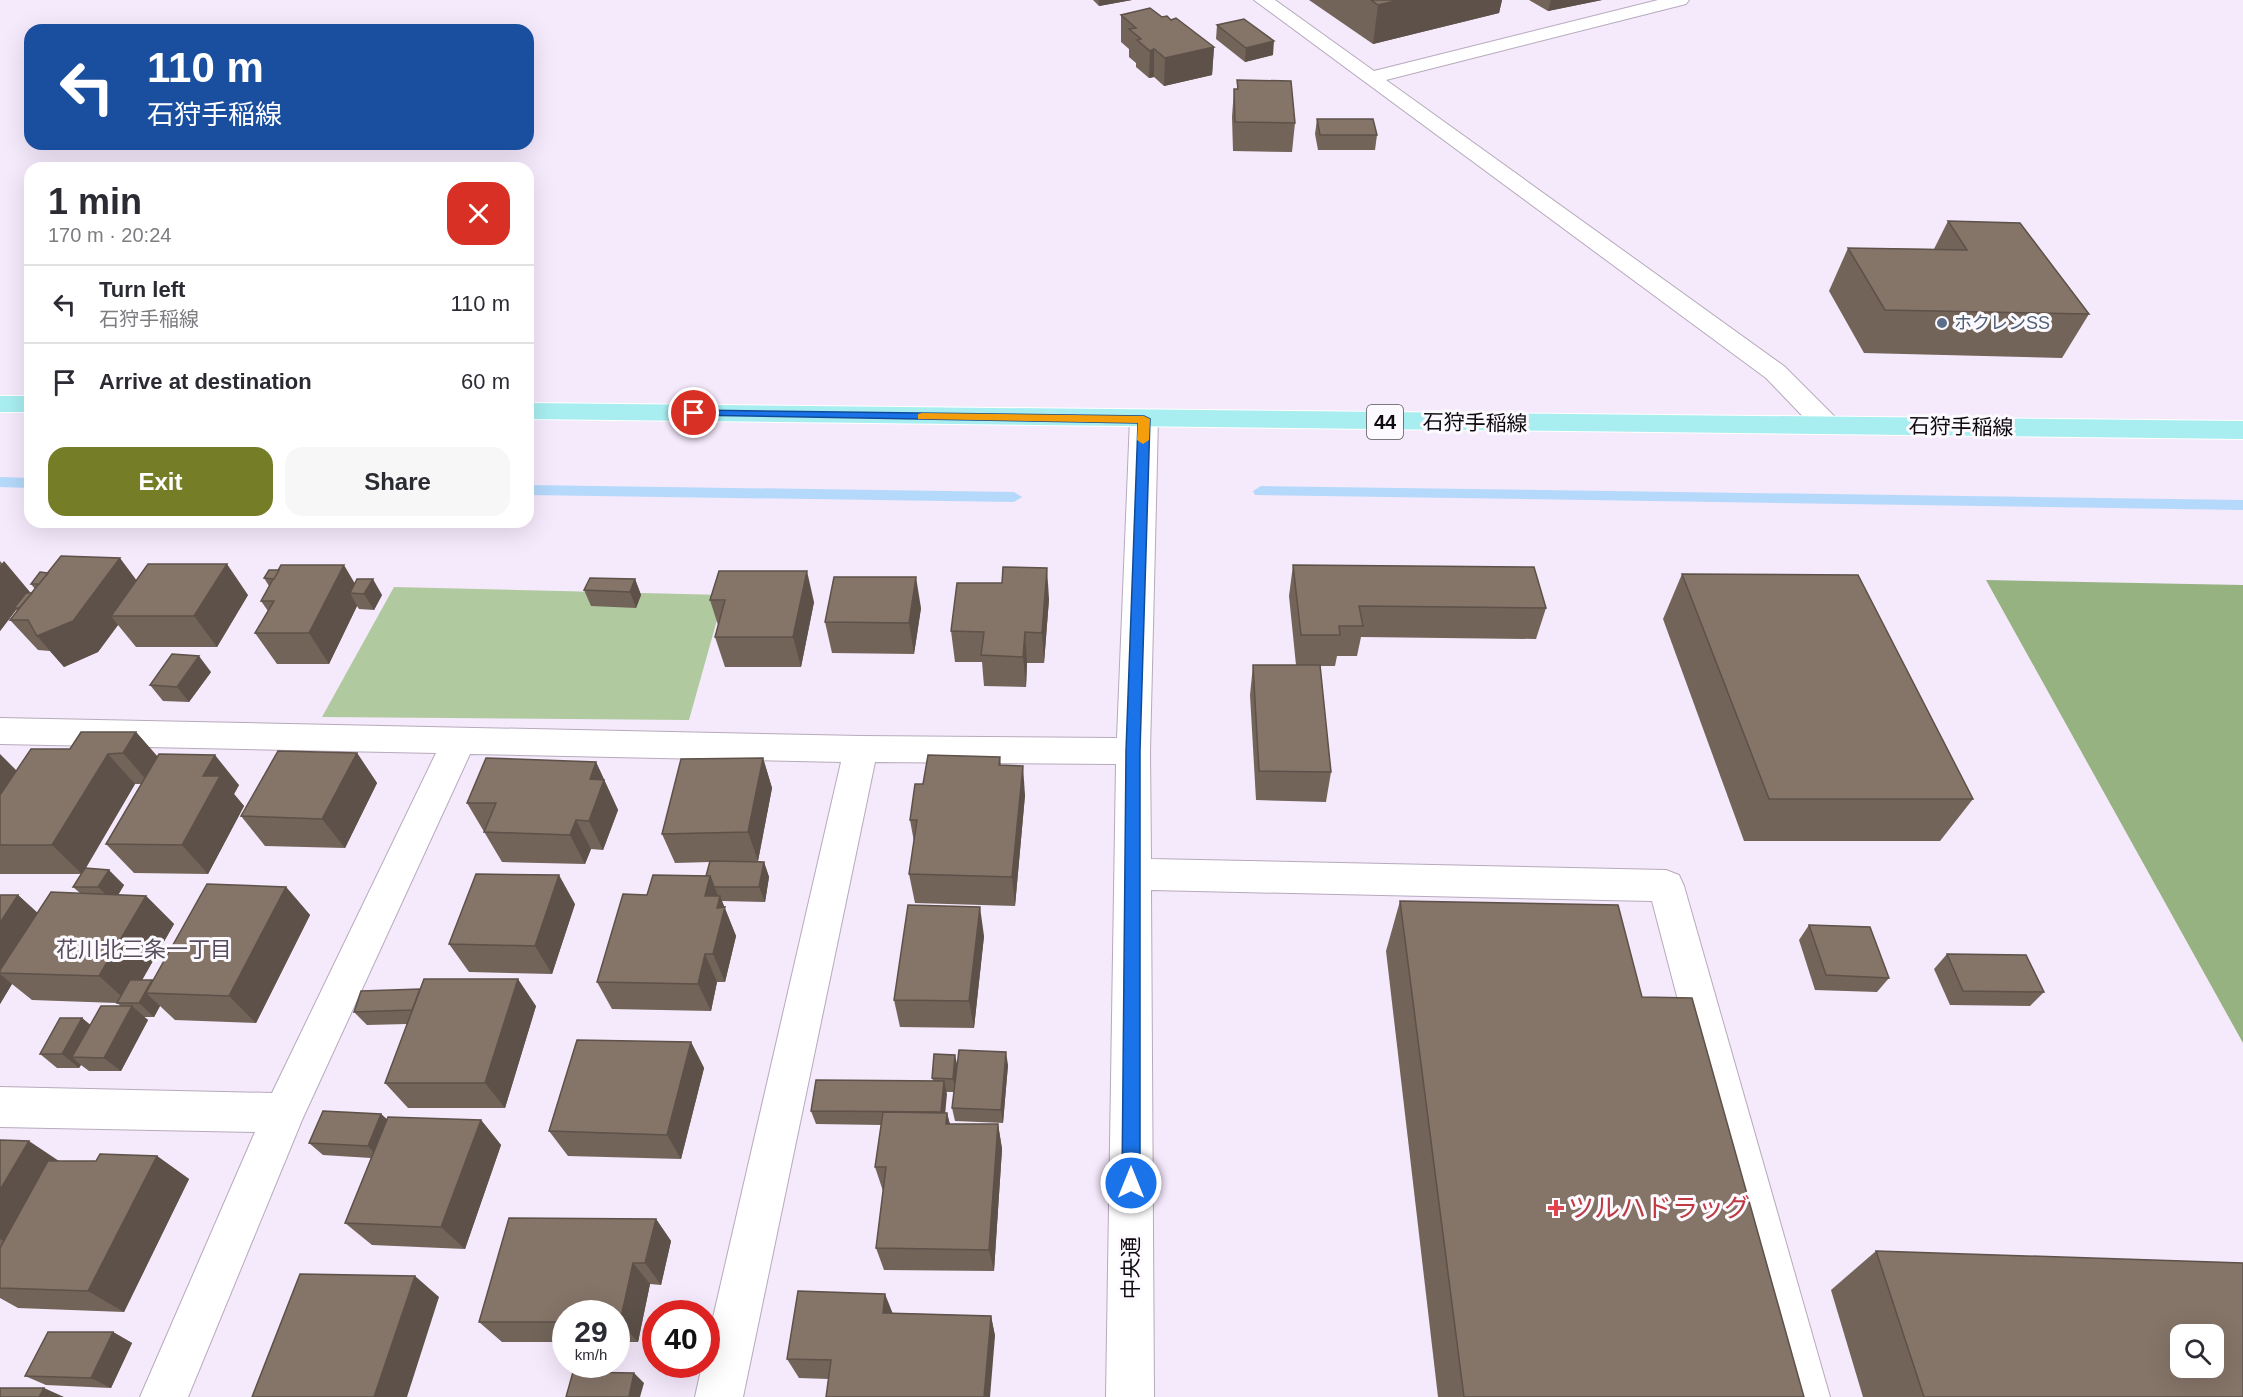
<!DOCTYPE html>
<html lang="en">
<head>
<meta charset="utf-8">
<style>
	body { margin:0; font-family:Arial,"Noto Sans JP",sans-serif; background:#f7f7f7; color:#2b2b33; height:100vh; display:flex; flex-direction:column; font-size:22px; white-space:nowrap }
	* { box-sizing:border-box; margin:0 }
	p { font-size:20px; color:#7c7c81 }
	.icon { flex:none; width:33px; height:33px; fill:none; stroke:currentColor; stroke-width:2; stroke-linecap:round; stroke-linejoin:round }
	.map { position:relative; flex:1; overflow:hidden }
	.panel { position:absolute; left:24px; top:162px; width:510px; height:366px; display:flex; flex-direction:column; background:#fff; border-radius:18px; box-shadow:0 6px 24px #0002 }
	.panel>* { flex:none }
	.guide { position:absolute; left:24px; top:24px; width:510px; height:126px; border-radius:18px; box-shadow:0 6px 24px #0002; background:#1a4fa0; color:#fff; overflow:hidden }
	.tools { position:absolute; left:2170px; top:1324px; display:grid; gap:12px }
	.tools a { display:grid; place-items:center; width:54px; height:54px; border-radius:12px; background:#fff; box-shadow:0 6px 24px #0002; font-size:30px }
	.speed { position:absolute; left:552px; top:1300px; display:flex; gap:12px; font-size:30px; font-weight:700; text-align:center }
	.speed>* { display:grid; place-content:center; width:78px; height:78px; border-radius:50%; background:#fff; box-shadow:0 6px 24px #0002; line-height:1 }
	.speed small { font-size:15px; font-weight:400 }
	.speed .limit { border:9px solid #d22; background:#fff; color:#111 }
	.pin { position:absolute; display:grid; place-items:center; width:51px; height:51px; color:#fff; margin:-26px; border:3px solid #fff; border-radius:50%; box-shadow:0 2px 6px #0007 }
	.me { position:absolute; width:66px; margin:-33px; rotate:0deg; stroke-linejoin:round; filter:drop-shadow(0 0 4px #0008) }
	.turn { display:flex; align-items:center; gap:21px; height:126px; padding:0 24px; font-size:27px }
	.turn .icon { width:78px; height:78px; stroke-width:2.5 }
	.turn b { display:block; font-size:42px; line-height:51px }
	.round { display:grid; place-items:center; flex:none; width:63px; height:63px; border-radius:18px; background:#f7f7f7 }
	.summary { display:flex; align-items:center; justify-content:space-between; height:102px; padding:0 24px }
	h1 { font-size:36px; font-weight:800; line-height:45px }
	.primary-button { display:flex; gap:12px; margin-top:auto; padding:12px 24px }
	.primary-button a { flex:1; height:69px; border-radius:18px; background:#767d27; color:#fff; font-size:24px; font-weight:800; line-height:69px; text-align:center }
	.primary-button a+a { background:#f7f7f7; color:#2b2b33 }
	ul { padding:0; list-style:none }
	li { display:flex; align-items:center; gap:18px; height:78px; padding:0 24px; border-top:2px solid #e1e1e2 }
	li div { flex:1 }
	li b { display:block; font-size:22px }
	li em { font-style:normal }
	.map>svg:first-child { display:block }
	.green { fill:#b1c99f }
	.forest { fill:#97b281 }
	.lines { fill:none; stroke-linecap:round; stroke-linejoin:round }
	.stream { fill:#b5d9fa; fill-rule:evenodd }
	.minor-casing { stroke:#b6aabc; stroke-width:2 }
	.major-casing { stroke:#fff; stroke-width:2 }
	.minor { fill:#fff; fill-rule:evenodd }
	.major { fill:#a8eef1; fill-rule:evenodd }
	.wall { fill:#726459 }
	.shaded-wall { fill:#5d5149 }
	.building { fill:#857468; stroke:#5d5149; stroke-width:1.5; fill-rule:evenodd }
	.route { fill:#1a73e8; stroke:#114b97; stroke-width:1.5 }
	.slow { fill:#f59e0b }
	.service-dot { fill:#5c6f8a; stroke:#fcfafe; stroke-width:2 }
	.health-dot { fill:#e0444e; stroke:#fcfafe; stroke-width:2 }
	.labels { text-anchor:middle; stroke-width:6; stroke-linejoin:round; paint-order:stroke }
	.far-service-label { font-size:18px; fill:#4e5e75; stroke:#fcfafe; text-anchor:start }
	.shield { fill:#fcfafe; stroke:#555257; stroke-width:1.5 }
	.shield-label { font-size:20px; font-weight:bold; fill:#0e0a10 }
	.street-label { font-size:21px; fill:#0e0a10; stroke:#fcfafe }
	.neighbourhood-label { font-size:22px; fill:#574d5d; stroke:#fcfafe }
	.near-health-label { font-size:26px; fill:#be3a42; stroke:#fcfafe; text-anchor:start }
</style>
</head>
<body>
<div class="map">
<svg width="2243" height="1397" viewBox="0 0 2243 1397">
	<rect width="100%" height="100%" fill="#f5e9fc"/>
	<path class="green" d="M394,587l330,8 -35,125 -367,-3z"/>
	<path class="forest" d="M1986,580l257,5v458z"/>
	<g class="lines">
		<g class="stream">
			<path d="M0,477l30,1v10l-30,-1z"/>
			<path d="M528,485l486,7 8,5 -8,5 -486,-7z"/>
			<path d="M1261,486l982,14v10l-988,-15 -2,-4z"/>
		</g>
		<g class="minor-casing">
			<g id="minor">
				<path d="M1254,0h21l99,71 284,-71h31l-3,4 -300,76 398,286 54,54 4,6 -4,6 -10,2 -10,-2 -52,-54z"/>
				<path d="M1144,411l10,2 4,6 -8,332 1,108 515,11 13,5 5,11 146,511h-48l-130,-496 -501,-11 3,507h-48l10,-633 -241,-2 -132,635h-48l7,-32h4v-17l135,-586 -371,-8 -168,366 -114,277h-48l115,-265 -255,-5v-40l272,6 164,-340 -436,-9v-26l861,18 256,2 13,-319 4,-6z"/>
			</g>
		</g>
		<g class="major-casing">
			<g id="major">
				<rect x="0" y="396" width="30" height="16"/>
				<path d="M528,403l1715,18v18l-1715,-20z"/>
			</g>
		</g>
		<use href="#minor" class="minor"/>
		<use href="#major" class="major"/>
	</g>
	<g class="wall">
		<path d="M1093,0h39l-33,6z"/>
		<path d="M1309,0h193l-3,13 -126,31z"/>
		<path d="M1529,0h73l-54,11z"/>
		<path d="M1121,15l41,2 52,30 -2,28 -48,11 -10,-9 -5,1 -13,-11v-4l-7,-6v-8l-8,-7z"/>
		<path d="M1217,25l56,30 -28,7 -29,-23z"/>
		<path d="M1237,80l58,43 -3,29 -59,-1 -1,-34 2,-28h3z"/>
		<path d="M1317,119l60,16 -2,15h-57l-3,-16z"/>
		<path d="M1948,221l141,93 -27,44 -198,-5 -35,-62 19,-43 86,1z"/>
		<path d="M0,561l30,32h2l3,-4 -4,-5 105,-4 112,15 -31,52h-81l-18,-22 -20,27 -34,15 -14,-16 -12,-1 -28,-30 7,-9 -1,-1 -16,21z"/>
		<path d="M1293,565l253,43 -10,31 -175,-2 -4,19h-20l-2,10h-15l11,106 -5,30 -70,-2 -6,-105 3,-30h43l-7,-69z"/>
		<path d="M1682,574l291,225 -33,42h-196l-81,-222z"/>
		<path d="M264,578l91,5 27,12 -8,15 -15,-1 -2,-3 -28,58h-52l-22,-31 13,-22 -7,-10 8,-15z"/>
		<path d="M635,579l6,16 -5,13 -45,-2 -7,-16z"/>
		<path d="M1049,599l-5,64h-17l-1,24 -42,-1 -2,-24h-27l-4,-31z"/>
		<path d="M710,600l104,2 -13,65h-76l-10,-30 3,-12z"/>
		<path d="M921,608l-7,46 -82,-1 -7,-31z"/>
		<path d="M211,672l-22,30 -26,-1 -13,-16z"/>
		<path d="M136,732l22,25 81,28 -5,9 10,12 -36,68 -74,-1 -28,-29 36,-60h-7l-49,84 38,17 -6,10 28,1 28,28 -32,56 10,1 134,-94 24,28 -54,108 -81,-3 -15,-14 -6,11h-10l4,3 -27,51h-32l-8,-6 -2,3h-22l-17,-14 42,-36 8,7 31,-19 -4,-3 -85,-3 -20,-16 -12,20v-109h18l19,18 43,-20 -7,-6 9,-13h-82v-29l17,-74 53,-22z"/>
		<path d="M357,753l20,30 -32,65 -80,-2 -24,-30z"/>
		<path d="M1000,757l1,8 24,30 -10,111 -100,-3 -6,-29 5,-32 -4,-22 13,-36z"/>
		<path d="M763,758l9,30 -14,73 6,1 5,15 -4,25 -43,-1 14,35 -11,46h-8l-6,29 -99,-2 -15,-27 50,-87 59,-19 4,-14 -35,1 -13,-29z"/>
		<path d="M596,762l22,48 -15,40 -12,-1 -6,15 -83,-2 -35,-59z"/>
		<path d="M1400,901l242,96 162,400h-366l-52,-446z"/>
		<path d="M575,904l-23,70 -83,-2 -20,-28z"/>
		<path d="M1809,925l80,53 -12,14 -62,-2 -16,-50z"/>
		<path d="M984,936l-10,92 -74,-1 -6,-27z"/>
		<path d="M1947,954l97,38 -14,14 -80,-1 -16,-36z"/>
		<path d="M420,989l116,17 -31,102h-97l-23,-25 22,-59 -40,1 -13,-13z"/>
		<path d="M691,1042l13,26 -23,91 -113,-3 -19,-25z"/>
		<path d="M1008,1065l-5,58 -48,-2 -3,-13 2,-16h-8l-1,21h2l3,11h48l4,25 -8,122 -110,-1 -8,-22 7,-57 -8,-24 6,-42 -65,-1 -5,-13 122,-30 -1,-3 25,-12z"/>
		<path d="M381,1114l6,5 94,1 20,25 -36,104 -93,-4 -27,-22 26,-65 -48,-3 -14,-12z"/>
		<path d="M0,1140l59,21h37l61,-5 32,23 -65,133 -106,-4 -18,-10z"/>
		<path d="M656,1219l15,22 -10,44 -11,-1 -12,58h-22v-28h-50v28h-64l-23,-20z"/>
		<path d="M1876,1251l367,146h-380l-32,-107z"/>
		<path d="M893,1313l98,3 4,20 -167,43 -29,-1 -12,-19z"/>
		<path d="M113,1332l19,11 -21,45 -65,-3 -21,-9z"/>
	</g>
	<g class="shaded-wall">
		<path d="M1099,0h33l-33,6z"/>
		<path d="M1399,0h103l-3,13 -126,31 5,-39z"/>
		<path d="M1551,0h51l-54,11z"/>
		<path d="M1274,41l-1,14 -28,7 1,-14z"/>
		<path d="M1214,47l-2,28 -48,11 1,-28z"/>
		<path d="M1154,49v28l-5,1 1,-27z"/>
		<path d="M120,558l23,31 -32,27 7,9 -20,27 -34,15 -27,-31z"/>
		<path d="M4,561l26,31 -16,16 2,2 -16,21v-65z"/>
		<path d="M227,564l21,31 -31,52 -23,-31z"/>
		<path d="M344,565l17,29 -11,-1 7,13 -28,58 -20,-31z"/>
		<path d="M1047,568l2,31 -5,64 -2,-30z"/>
		<path d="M807,571l7,31 -13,65 -8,-30z"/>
		<path d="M916,577l5,31 -7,46 -5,-31z"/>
		<path d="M373,579l9,16 -8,15 -10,-16z"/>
		<path d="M635,579l6,16 -5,13 -6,-16z"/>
		<path d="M1025,632l2,31 -1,24 -3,-30z"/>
		<path d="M199,656l12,16 -22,30 -12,-15z"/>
		<path d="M136,732l26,30 -13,21 -26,-30z"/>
		<path d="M357,753l20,30 -32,65 -23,-29z"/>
		<path d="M0,754l19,19 -19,29z"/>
		<path d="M108,754l27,30 -53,90 -30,-29z"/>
		<path d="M215,755l24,30 -5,9 10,12 -36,68 -26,-29 21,-69z"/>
		<path d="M763,758l9,30 -14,73 -10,-29z"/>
		<path d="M596,762l22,48 -15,40 -14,-29 1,-42z"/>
		<path d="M1023,766l2,29 -10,111 -3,-29z"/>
		<path d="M576,820l15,29 -6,15 -15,-29z"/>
		<path d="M764,862l5,15 -4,25 -6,-15z"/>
		<path d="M109,870l15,15 -10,17 -16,-15z"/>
		<path d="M559,875l16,29 -23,70 -17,-28z"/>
		<path d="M710,876l9,22 1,-2 16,40 -11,46 -12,-28 -8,-58z"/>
		<path d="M286,887l24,28 -54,108 -27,-27z"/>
		<path d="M18,895l32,29 -50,49v-50z"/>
		<path d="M146,896l28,28 -45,79 -30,-27z"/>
		<path d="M980,907l4,29 -10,92 -5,-27z"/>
		<path d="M705,954l12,28 -6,29 -13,-27z"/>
		<path d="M0,974l12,10 -12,20z"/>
		<path d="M518,979l18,27 -31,102 -20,-25z"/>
		<path d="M152,980l14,14 -20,-1 14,13 -6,11 -15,-14z"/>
		<path d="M132,1006l16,14 -27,51 -17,-13z"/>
		<path d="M82,1018l17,14 -27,25 9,8 -2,3 -17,-14z"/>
		<path d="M691,1042l13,26 -23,91 -14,-24z"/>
		<path d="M1006,1052l2,13 -5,58 -2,-13z"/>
		<path d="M955,1055l3,13 -2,24 -3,-13z"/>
		<path d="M944,1081l3,13 -3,31 -3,-13z"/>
		<path d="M947,1113l6,25 -7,-14z"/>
		<path d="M381,1114l13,13 -14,32 -12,-13z"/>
		<path d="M481,1120l20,25 -36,104 -24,-22z"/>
		<path d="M998,1124l4,25 -8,122 -5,-21z"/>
		<path d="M29,1141l36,24 -48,84 -17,-10v-49z"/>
		<path d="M157,1156l32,23 -65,133 -36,-21z"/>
		<path d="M656,1219l15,22 -10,44 -16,-22z"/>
		<path d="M633,1263l17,21 -12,58 -18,-20z"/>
		<path d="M415,1276l24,21 -32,100h-33z"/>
		<path d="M885,1294l8,20 -10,-1z"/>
		<path d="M991,1316l4,20 -5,61h-6z"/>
		<path d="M113,1332l19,11 -21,45 -20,-10z"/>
		<path d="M634,1373l10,10 -4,14h-11z"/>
		<path d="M44,1388l20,9h-25z"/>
	</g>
	<g class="building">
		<path d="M1371,0h28l-21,5z"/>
		<path d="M1150,8l12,9 5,-1 4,4 5,-2 38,29 -49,11 -11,-9 -4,2 -13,-11 4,-1 -12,-10 7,-1 -15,-13z"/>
		<path d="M1244,19l30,22 -28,7 -29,-23z"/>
		<path d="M1237,80l54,1 4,42 -60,-1 -1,-33h4z"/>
		<path d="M1317,119h56l4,16h-57z"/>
		<path d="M1948,221l72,2 69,91 -204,-4 -37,-62 119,2z"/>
		<path d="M61,556l59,2 -47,63 -36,15 -9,-16h-18z"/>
		<path d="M148,564h79l-33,52h-83z"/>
		<path d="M281,565h63l-35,68h-54l19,-32h-13z"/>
		<path d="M1293,565l241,2 12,41 -187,-2 4,20h-24l1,9h-39z"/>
		<path d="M1003,567l44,1 -5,65 -17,-1 -2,25 -42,-2 3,-23 -33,-1 6,-48h45z"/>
		<path d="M269,570h10l-5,9 -10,-1z"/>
		<path d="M719,571h88l-14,66h-78l10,-37h-15z"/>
		<path d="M40,572l8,1 -9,11h-8z"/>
		<path d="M1682,574l176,1 115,224h-204z"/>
		<path d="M834,577h82l-7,46 -84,-1z"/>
		<path d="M590,578l45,1 -5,13 -46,-2z"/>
		<path d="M357,579h16l-9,15 -14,-1z"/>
		<path d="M26,593h6l-13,15h-5z"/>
		<path d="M172,654l27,2 -22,31 -27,-2z"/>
		<path d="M1253,665h67l11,107 -72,-1z"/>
		<path d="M81,732h55l-13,21 -15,1 -56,91h-52v-50l31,-46h39z"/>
		<path d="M278,751l79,2 -35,66 -81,-3z"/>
		<path d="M159,754l56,1 -12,21h17l-38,69 -76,-1z"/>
		<path d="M928,755l72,2 -1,8 24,1 -11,111 -103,-3 8,-54h-7l5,-36h8z"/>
		<path d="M486,758l110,4 -6,17 14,1 -15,41 -13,-1 -6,15 -86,-3 12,-29h-29z"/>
		<path d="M763,758l-15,74 -86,2 19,-75z"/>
		<path d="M710,861l54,1 -5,25h-45l-4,-11h-4z"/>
		<path d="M85,868l24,2 -11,17h-25z"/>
		<path d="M476,874l83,1 -24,71 -86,-2z"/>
		<path d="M653,875l57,1 -5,20h15l-3,12 8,-1 -12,47h-8l-7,30 -101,-2 26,-88 24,1z"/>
		<path d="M207,884l79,3 -57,109 -83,-3z"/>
		<path d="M51,892l95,4 -47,80 -99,-3v-3z"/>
		<path d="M0,895h18l-18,28z"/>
		<path d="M1400,901l218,4 24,92 50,1 112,399h-340z"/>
		<path d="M908,905l72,2 -11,94 -75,-1z"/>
		<path d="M1809,925l61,2 19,51 -63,-3z"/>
		<path d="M1947,954l79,1 18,37 -81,-1z"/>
		<path d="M424,979h94l-33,104h-100z"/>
		<path d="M130,980h22l-13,23h-22z"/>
		<path d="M420,989l-8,21 -58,2 7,-21z"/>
		<path d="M101,1006h31l-28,52 -32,-1z"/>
		<path d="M60,1018h22l-20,36h-22z"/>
		<path d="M577,1040l114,2 -24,93 -118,-4z"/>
		<path d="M959,1050l47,2 -5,58 -49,-2z"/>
		<path d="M934,1054l21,1 -2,24 -21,-1z"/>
		<path d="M816,1080l128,1 -3,31 -130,-1z"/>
		<path d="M323,1111l58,3 -13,32 -59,-3z"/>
		<path d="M883,1112l64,1 -1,11h52l-9,126 -113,-2 10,-81h-11z"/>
		<path d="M388,1117l93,3 -40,107 -96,-4z"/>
		<path d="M0,1140l29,1 -29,49z"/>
		<path d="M100,1154l57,2 -69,135 -88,-3v-40l48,-87h48z"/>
		<path d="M509,1218l147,1 -11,44h-12l-13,59h-4v-8h-50v8h-87z"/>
		<path d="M1876,1251l367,12v134h-319zM2181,1335h33v33h-33z"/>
		<path d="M300,1274l115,2 -41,121h-122z"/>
		<path d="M798,1291l87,3 -2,19 108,3 -7,81h-158l5,-37 -44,-1z"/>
		<path d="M48,1332h65l-22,46 -66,-2z"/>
		<path d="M573,1372l61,1 -5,24h-63z"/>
		<path d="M0,1388h44l-5,9h-39z"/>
	</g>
	<path class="route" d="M694,410l450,6 6,3 -10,332v432l-3,6 -6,3 -6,-3 -3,-6 4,-432 12,-328 -448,-8 -1,-2z"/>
	<path class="slow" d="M922,413l222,3 6,3 -1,21 -6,4 -6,-4 1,-17 -220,-4v-5z"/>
	<circle class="service-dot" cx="1942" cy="323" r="6"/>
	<path class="health-dot" d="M1553 1199h6v6h6v6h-6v6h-6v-6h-6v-6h6z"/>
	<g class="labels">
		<g class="far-service-label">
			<text x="1954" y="329">ホクレンSS</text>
		</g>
		<rect class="shield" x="1367" y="405" width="36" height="34" rx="4.5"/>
		<g class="shield-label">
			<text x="1385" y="429">44</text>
		</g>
		<g class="street-label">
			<text transform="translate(1475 423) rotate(1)" y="7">石狩手稲線</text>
			<text transform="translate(1961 427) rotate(1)" y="7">石狩手稲線</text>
			<text transform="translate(1131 1268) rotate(-90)" y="7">中央通</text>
		</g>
		<g class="neighbourhood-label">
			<text x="144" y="957">花川北三条一丁目</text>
		</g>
		<g class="near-health-label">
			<text x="1568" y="1217">ツルハドラッグ</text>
		</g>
	</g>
</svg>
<div class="tools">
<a><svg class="icon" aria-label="search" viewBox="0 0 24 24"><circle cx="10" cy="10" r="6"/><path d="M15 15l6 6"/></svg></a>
</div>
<div class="speed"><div>29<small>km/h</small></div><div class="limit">40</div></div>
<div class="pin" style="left:694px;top:413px;background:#d93025"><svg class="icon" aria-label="arrive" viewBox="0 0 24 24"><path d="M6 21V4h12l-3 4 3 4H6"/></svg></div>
<svg class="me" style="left:1131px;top:1183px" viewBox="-20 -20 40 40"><circle r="17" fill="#1a73e8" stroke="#fff" stroke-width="3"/><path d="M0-11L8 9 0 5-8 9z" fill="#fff"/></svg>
<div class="guide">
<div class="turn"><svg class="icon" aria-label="left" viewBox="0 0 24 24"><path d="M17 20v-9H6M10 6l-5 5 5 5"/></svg><div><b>110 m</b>石狩手稲線</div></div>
</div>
<section class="panel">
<div class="summary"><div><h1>1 min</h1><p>170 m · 20:24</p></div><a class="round" style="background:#d93025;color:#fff"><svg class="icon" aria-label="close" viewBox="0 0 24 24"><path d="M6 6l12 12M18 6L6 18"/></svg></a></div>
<ul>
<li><svg class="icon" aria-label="left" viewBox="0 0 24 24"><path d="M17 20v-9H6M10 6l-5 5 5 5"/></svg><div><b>Turn left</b><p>石狩手稲線</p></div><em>110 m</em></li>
<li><svg class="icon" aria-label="arrive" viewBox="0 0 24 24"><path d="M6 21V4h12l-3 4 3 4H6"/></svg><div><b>Arrive at destination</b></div><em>60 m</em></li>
</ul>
<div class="primary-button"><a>Exit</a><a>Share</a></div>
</section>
</div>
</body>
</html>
